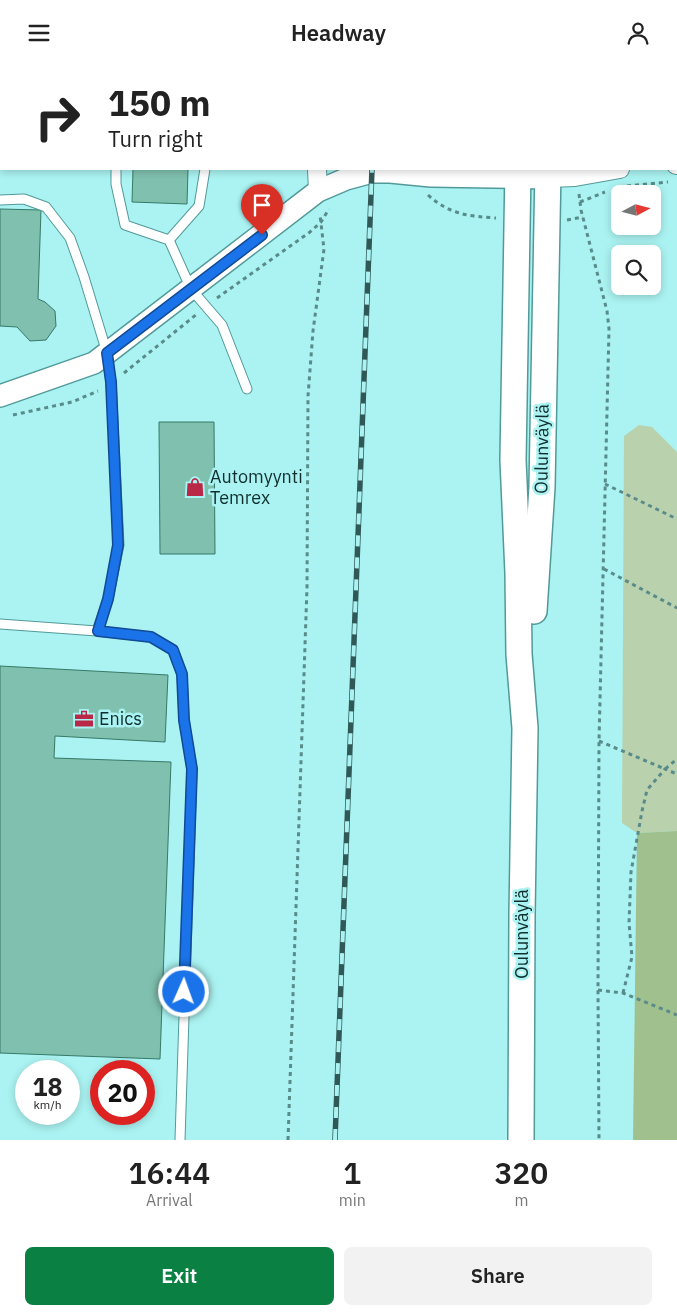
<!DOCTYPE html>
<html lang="en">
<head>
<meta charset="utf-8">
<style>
	body { margin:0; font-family:"IBM Plex Sans",sans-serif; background:#f2f2f2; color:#222; height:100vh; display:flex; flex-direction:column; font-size:19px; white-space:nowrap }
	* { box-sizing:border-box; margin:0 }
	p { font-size:16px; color:#767676 }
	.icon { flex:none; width:28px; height:28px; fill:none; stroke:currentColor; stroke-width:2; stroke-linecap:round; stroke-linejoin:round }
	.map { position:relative; height:1075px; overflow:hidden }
	.details { display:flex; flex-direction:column; background:#fff; flex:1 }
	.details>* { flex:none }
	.guide { position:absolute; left:0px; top:0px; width:678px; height:105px; box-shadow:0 2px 8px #0003; background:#fff; color:#222; overflow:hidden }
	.needle { width:32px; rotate:83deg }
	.fabs { position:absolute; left:611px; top:120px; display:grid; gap:10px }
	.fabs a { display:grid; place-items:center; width:50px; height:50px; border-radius:8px; background:#fff; box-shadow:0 2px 8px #0003; font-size:25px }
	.speed { position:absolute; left:15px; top:995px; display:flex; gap:10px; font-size:25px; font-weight:700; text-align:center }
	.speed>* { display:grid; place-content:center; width:65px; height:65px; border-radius:50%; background:#fff; box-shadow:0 2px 8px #0003; line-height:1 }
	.speed small { font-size:12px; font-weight:400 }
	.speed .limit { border:8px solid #d22; background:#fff; color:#111 }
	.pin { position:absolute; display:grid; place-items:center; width:42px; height:42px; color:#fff; margin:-51px -21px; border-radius:50% 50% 50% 0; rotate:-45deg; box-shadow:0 0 5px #0007 }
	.pin .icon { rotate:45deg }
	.me { position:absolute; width:55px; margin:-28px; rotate:2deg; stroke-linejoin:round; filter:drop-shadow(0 0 4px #0008) }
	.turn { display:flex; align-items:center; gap:18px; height:105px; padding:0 25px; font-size:22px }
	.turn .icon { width:65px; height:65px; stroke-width:2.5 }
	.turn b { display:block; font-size:35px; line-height:42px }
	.eta { display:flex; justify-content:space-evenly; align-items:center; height:85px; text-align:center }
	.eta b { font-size:30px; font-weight:600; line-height:35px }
	.action { display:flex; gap:10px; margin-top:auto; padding:10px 25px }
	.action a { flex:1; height:58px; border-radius:8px; background:#0b8043; color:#fff; font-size:20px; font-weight:600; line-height:58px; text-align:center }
	.action a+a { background:#f2f2f2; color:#222 }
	header { display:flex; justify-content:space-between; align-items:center; height:65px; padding:0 25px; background:#fff; font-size:22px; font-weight:600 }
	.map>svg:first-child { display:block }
	.green { fill:#bad1ad }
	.forest { fill:#a0c18d }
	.building { fill:#7fc0ae; stroke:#377968 }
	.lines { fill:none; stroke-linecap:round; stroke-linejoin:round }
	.service-casing { stroke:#529a99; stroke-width:11 }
	.minor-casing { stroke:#529a99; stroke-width:20 }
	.tertiary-casing { stroke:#529a99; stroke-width:24 }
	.secondary-casing { stroke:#529a99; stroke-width:28 }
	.path { stroke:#588b8a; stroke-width:3; stroke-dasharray:4 4; stroke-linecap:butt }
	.service { stroke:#fff; stroke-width:9 }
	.minor { stroke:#fff; stroke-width:18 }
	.tertiary { stroke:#fff; stroke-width:21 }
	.secondary { stroke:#fff; stroke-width:25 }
	.rail-casing { stroke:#305857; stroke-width:5.5 }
	.rail { stroke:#aaf3f2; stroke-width:4; stroke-dasharray:11; stroke-linecap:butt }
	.route-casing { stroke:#114b97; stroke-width:12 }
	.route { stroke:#1a73e8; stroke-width:9 }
	.labels { text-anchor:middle; stroke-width:5; stroke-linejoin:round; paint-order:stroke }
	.street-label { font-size:18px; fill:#0f2e2d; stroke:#aaf3f2 }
	.poi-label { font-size:18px; fill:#0f2e2d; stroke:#aaf3f2; text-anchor:start }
</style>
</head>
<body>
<header><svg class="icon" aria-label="menu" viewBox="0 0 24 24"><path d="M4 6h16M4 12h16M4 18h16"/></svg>Headway<svg class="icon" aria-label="person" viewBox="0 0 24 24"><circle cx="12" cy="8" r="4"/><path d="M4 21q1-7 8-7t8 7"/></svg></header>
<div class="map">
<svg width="677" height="1075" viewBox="0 0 677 1075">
	<rect width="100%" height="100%" fill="#aaf3f2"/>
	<path class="green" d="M639,360l13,2 25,25v379l-40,2 -15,-10 2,-387z"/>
	<path class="forest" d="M677,766v309h-44l4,-307z"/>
	<g class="building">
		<path d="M137,0h55l-55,1z"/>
		<path d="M133,104h55l-1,35 -55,-2z"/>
		<path d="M0,144l41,1 -3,89 7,3 10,9 1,15 -10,14 -16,1 -13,-14 -17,-1z"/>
		<path d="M159,357h55l1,132h-55z"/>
		<path d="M0,601l168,9 -3,67 -110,-6 -1,22 117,4 -11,297 -160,-6z"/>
	</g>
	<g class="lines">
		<g class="service-casing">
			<g id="service">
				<path d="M8,1v-1"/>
				<path d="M110,1v-1"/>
				<path d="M215,1v-1"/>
				<path d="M0,84l1,-2"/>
				<path d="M116,104v15l9,41 44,15 22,49 31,36 25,64"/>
				<path d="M0,135l24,-1 22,8 24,31 14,39 23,76 4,29 8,163 -11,54 -11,32 -97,-7"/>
				<path d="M169,175l30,-34 6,-37"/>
				<path d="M97,566l54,6 22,13 9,24 2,46 8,49 -12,371"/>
			</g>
		</g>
		<g class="minor-casing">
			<g id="minor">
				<path d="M311,0v1"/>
				<path d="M676,45l1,-45"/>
				<path d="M676,100h1"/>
				<path d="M317,104l1,22"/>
				<path d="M548,113l27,-1 45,-8"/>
			</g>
		</g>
		<g class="tertiary-casing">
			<path id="tertiary" d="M0,331l94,-33 224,-172 28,-12 26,-7h18l41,4 117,2"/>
		</g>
		<g class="secondary-casing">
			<g id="secondary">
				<path d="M506,1v-1"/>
				<path d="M550,1v-1"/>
				<path d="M518,104l-5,291 5,113 1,81 6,74 -3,187 -1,225"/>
				<path d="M534,546l8,-124 6,-318"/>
			</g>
		</g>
		<g class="path">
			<path d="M585,1v-1"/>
			<path d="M627,121l41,-4"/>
			<path d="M579,129l2,16 26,101 2,18 -10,412 -1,249 1,150"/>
			<path d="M428,130c22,20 41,21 68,23"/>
			<path d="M580,137l25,-10"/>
			<path d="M567,155l16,-3"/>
			<path d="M217,233l93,-66 11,-10 8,-13"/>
			<path d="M124,308l73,-59"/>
			<path d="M13,350l59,-13 26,-11"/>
			<path d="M605,419l72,35"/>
			<path d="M604,504l73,39"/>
			<path d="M599,676l66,28 12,-10"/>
			<path d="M598,925l25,3 54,22"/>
			<path d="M623,928l9,-36 -3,-34 2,-51 11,-61 5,-21 18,-21 12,5"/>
			<path d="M288,1075l19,-553 1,-191 5,-65 11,-82 -4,-34"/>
		</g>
		<use href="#service" class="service"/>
		<use href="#minor" class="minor"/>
		<use href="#tertiary" class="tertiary"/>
		<use href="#secondary" class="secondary"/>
		<g class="rail-casing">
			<g id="rail">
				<path d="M376,1v-1"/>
				<path d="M335,1075l37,-971"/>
			</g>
		</g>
		<use href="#rail" class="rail"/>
	</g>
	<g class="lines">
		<g class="route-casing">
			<path id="route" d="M184,927l8,-223 -8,-49 -2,-46 -9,-24 -22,-13 -53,-6 10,-32 10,-54 -7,-163 -4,-29 155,-118"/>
		</g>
		<use href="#route" class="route"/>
	</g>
	<defs>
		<g id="shop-bare" transform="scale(1.5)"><path d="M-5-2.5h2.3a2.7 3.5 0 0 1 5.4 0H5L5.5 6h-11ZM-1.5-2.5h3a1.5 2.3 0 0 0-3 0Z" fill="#b92847" stroke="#aaf3f2" stroke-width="2.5" paint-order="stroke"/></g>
		<g id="office-bare" transform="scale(1.5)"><path d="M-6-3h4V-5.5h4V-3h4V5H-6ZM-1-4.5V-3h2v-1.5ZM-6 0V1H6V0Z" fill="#b92847" stroke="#aaf3f2" stroke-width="2.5" paint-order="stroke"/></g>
	</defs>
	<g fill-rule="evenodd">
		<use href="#shop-bare" x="195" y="422"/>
		<use href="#office-bare" x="84" y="654"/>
	</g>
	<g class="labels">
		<g class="street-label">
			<text transform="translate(542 384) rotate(-89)" y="6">Oulunväylä</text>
			<text transform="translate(522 869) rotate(-90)" y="6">Oulunväylä</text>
		</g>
		<g class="poi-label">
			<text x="210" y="418">Automyynti<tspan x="210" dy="21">Temrex</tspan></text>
			<text x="99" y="660">Enics</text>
		</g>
	</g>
</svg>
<div class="fabs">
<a><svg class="needle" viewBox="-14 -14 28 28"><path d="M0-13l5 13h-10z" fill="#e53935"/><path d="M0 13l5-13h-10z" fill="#767676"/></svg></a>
<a><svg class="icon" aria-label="search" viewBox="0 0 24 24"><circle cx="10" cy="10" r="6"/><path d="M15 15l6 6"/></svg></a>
</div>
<div class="speed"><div>18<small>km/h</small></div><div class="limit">20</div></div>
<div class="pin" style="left:262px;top:170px;background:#d93025"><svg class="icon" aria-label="arrive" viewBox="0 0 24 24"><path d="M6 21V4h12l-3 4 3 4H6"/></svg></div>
<svg class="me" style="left:184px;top:927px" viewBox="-20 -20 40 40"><circle r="17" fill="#1a73e8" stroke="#fff" stroke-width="3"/><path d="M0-11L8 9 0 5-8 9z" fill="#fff"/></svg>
<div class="guide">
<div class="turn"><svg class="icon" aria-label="right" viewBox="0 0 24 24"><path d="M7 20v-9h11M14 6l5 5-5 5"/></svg><div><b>150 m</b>Turn right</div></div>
</div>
</div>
<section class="details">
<div class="eta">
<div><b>16:44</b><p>Arrival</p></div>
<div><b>1</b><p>min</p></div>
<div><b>320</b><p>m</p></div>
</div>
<div class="action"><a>Exit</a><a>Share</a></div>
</section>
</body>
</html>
